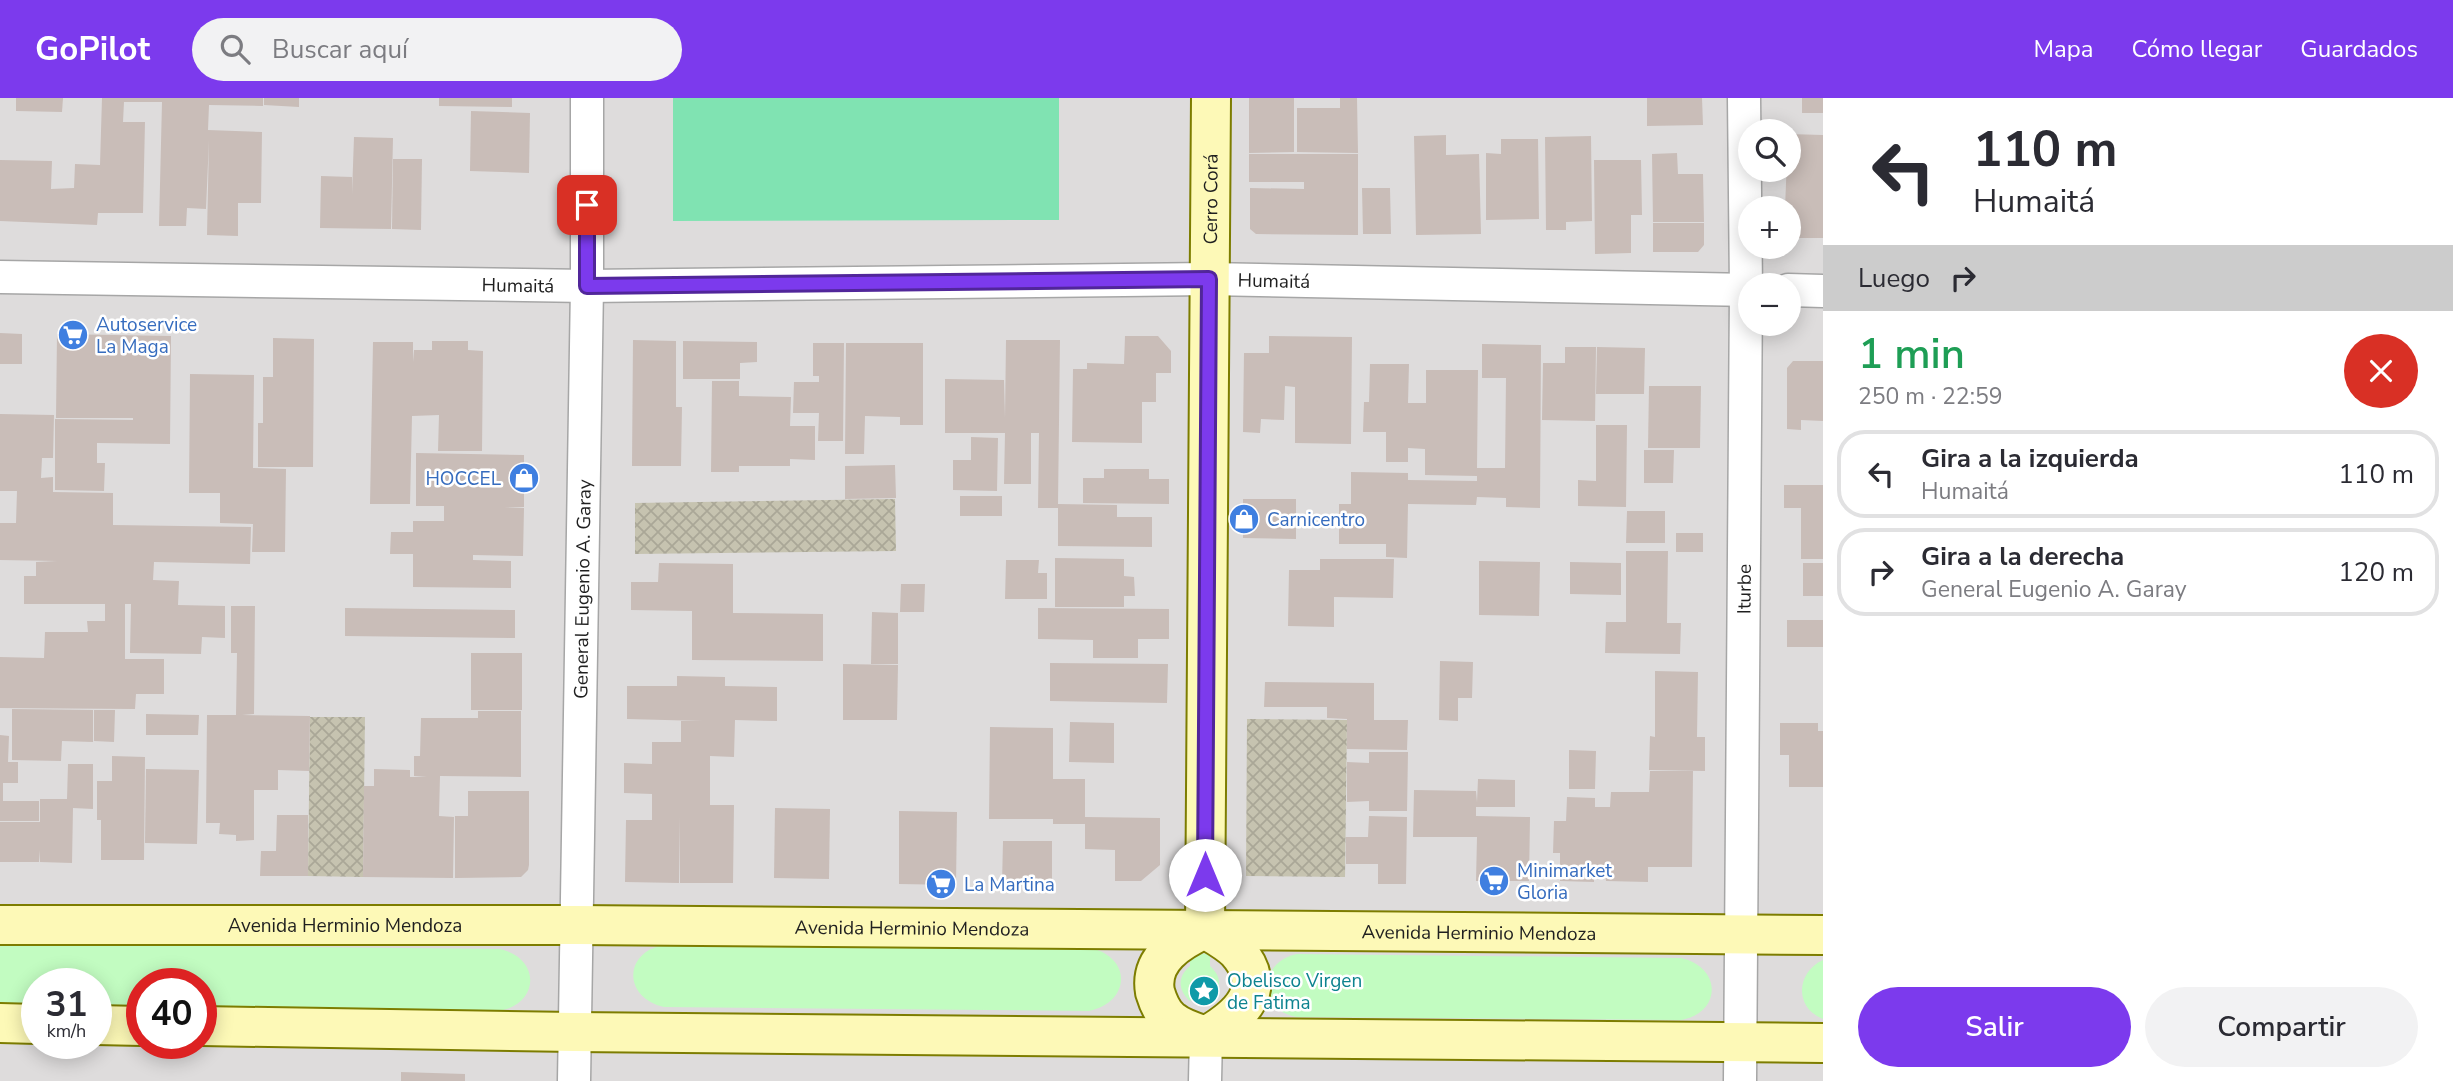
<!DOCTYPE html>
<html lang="es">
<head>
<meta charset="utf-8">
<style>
	body { margin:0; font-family:"Nunito Sans",sans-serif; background:#f2f2f3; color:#2b2b33; height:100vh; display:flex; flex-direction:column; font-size:26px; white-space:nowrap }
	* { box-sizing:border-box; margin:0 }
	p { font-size:23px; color:#7c7c81 }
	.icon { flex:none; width:38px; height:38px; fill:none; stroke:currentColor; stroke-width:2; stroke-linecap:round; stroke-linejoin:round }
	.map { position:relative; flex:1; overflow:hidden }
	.panel { display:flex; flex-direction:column; background:#fff; width:630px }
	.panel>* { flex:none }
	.hud { background:#fff; color:#2b2b33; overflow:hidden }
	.controls { position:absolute; left:1738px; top:21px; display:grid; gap:14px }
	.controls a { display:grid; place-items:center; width:63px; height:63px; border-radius:50%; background:#fff; box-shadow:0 4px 18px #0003; font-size:35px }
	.speed { position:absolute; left:21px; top:870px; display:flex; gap:14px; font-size:35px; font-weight:700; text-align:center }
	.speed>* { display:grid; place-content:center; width:91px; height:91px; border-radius:50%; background:#fff; box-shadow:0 4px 18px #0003; line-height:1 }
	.speed small { font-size:18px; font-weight:400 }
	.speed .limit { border:10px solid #d22; background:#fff; color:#111 }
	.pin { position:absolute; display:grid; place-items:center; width:60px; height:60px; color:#fff; margin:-30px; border-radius:14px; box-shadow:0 4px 10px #0006 }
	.me { position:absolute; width:77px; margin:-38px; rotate:0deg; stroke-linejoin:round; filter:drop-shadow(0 0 5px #0008) }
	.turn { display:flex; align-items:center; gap:24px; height:147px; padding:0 35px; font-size:32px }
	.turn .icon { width:91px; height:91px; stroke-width:2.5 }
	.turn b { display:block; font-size:49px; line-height:60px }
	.then { display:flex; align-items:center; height:66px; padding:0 35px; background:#0003; gap:14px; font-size:26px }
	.round { display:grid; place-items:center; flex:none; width:74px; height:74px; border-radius:37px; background:#f2f2f3 }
	.summary { display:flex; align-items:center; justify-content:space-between; height:119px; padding:0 35px }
	h1 { font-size:42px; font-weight:600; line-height:52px; color:#1e9e55 }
	.action { display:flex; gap:14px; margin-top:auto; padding:14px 35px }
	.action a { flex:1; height:80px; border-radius:42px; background:#7c3aed; color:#fff; font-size:28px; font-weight:600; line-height:80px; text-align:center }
	.action a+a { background:#f2f2f3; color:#2b2b33 }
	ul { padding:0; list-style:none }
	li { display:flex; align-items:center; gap:21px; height:88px; margin:0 14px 10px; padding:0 21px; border:4px solid #e1e1e2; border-radius:28px }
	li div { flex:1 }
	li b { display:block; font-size:26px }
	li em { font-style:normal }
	header { display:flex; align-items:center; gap:42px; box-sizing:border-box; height:98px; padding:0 35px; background:#7c3aed; color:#fff }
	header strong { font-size:33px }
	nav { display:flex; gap:38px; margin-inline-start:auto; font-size:24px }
	.search { width:490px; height:63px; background:#f2f2f3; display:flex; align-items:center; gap:18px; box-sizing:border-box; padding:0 24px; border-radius:38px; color:#7c7c81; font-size:26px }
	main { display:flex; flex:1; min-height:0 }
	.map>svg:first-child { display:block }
	.residential { fill:#dedcdc; fill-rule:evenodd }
	.construction { fill:url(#construction-cross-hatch) }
	.park { fill:#c2fcc1 }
	.pitch { fill:#80e3b2 }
	.building { fill:#c9bdb8 }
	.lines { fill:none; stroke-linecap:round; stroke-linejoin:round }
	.street-casing { stroke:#a6a6a6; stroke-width:35 }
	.secondary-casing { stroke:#7d7d00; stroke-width:42 }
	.street { stroke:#fff; stroke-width:32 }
	.secondary { stroke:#fdf9b7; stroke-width:38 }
	.route-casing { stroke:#51269a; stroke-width:18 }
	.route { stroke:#7c3aed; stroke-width:12 }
	.labels { text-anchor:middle; stroke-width:5; stroke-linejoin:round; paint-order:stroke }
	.street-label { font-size:19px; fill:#1f1f1f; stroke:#fff }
	.shop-label { font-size:19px; fill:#366cbe; stroke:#fff; text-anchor:start }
	.culture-label { font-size:19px; fill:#0d838f; stroke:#fff; text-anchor:start }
</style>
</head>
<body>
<header>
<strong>GoPilot</strong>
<div class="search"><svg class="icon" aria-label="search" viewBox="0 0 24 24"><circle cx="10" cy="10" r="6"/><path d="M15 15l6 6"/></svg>Buscar aquí</div>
<nav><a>Mapa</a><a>Cómo llegar</a><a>Guardados</a></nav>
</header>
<main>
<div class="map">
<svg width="1823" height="983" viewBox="0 0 1823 983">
	<defs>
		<pattern id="construction-cross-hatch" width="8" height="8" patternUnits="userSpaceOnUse" patternTransform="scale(1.75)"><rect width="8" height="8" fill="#c6c3b0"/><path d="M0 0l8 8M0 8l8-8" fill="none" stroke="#aaa797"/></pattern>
	</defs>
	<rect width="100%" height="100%" fill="#f1ece5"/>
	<path class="residential" d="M0,0h1823v983h-1823zM1750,33h38v39h-38zM1750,110h38v39h-38zM1750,187h38v39h-38zM37,886h59v59h-59zM142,886h59v59h-59z"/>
	<g class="construction">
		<path d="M895,401l1,52 -261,3v-51z"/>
		<path d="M310,619h55l-2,160 -55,-1z"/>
		<path d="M1247,621l100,1 -2,157 -99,-1z"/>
	</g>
	<g class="park">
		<path d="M0,846l500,5c41,9 40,55 -1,62l-298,-3v-24h-59v24l-46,-1v-23h-59v23l-37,-1z"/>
		<path d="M664,847l426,3c42,9 41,54 -1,63l-425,-4c-41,-9 -41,-55 0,-62z"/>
		<path d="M1190,855l20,1v12c12,11 12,22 1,34l-7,-9 -14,10c-12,-11 -13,-24 0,-35z"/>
		<path d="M1297,856l384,4c41,9 41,55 0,62l-384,-3c-40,-7 -39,-55 0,-63z"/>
		<path d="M1823,862v59c-29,-11 -27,-47 0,-59z"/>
	</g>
	<path class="pitch" d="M673,0h386v122l-386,1z"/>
	<g class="building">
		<path d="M16,0h47l-1,14 -46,-1z"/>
		<path d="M102,0h161v8l-54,-1 -1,25 54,2 -1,71h-23v33l-31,-1 2,-95 -3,69 -19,-1 -1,18h-27l3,-124h-38l-1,20h22l-2,91h-45l-1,12 -97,-4v-61l52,1 -1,28 23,-1 1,-24 25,1z"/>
		<path d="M264,0h35v9l-35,-2z"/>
		<path d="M439,0h73v9l-73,-1z"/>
		<path d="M1249,0h45v54l-45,1z"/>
		<path d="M1340,0h17l1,55 -61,-1v-44h43z"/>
		<path d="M1647,0h55l1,27 -56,1z"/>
		<rect x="1802" y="0" width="21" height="15"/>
		<path d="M471,13l59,2 -1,60 -59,-2z"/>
		<path d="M1788,36l35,1v103h-35v-30h-3z"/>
		<path d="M1446,37v20l33,-1 2,80 -65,1 -2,-99z"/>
		<path d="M1591,38l1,85 -26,1v8h-20l-1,-93z"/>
		<path d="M354,39l39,1 -2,91 -71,-1 1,-52 31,1v17z"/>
		<path d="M1501,41h37l1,80 -53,1v-67l15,1z"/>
		<path d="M1677,55l1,21h25l1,48h-51l-1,-68z"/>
		<path d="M1249,56h109v81l-102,-1 -6,-5v-41l54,1v-7h-55z"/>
		<path d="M393,61h29l-1,71 -29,-1z"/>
		<path d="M1594,62h47l1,55h-11v38l-36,1z"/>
		<path d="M1362,90h28l1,46h-28z"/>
		<path d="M1653,125h51v22l-6,7h-45z"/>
		<path d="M0,235l22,1v30h-22z"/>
		<path d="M57,236l114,2 -1,108 -73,-1v20h8l-1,28 -49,-1v-71l78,1v-2h-77z"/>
		<path d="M1125,238h33l13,15v22h-15v29h-14v41l-70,-1 1,-73h14v-6l37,1z"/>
		<path d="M1269,238l83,1 -1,107 -56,-1v-56l-10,-1 -1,34 -23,-1 -1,14 -17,-1 1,-79h25z"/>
		<path d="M273,240l41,1 -1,128h-55v-44h5v-46h10z"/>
		<path d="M633,242l43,1v66h6l-1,59h-49z"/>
		<path d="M1006,242h54l-2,164 59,1v12h35v30l-94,-1v-38h-20l1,-75h-8v51h-27l1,-51h-60v-54l59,1 1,38z"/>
		<path d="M432,243h36v9l15,1 -1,100h-44l1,-36 -27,1 -2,88h-40l3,-162h40v20l1,-12h18z"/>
		<path d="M683,243l74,1v20l-17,1v16h-57z"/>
		<path d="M813,245h31l-1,98h-25l1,-28h-26l1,-31h25v-6h-6z"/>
		<path d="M846,245h77v82h-23v-8l-35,-1 -1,38h-19z"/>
		<path d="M1482,246l59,1 -1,163 -34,-1v-9l-29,-1 -1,8 -68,-1 -1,54 -21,-1v-13h-47v-40h12v-32l57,1v7l69,1v-5l-52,-1v-26l-17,-1v14h-22v-30h-23l1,-30h5l1,-38h39l-1,39h18v-33h52l-1,98h28l1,-90h-24z"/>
		<path d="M1565,249h31l-1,74 -53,-1 1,-57h22z"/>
		<path d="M1597,249l48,1 -1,46h-48z"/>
		<path d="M1793,263h30v60l-22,-1v10l-14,-1v-61z"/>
		<path d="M190,276l64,1 -1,93 33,1 -1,83h-33l1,-28 -33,-1v-30h-31z"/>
		<path d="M712,283h27v15l52,1 -1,29h25v34l-25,-1v7h-51v6h-28z"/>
		<path d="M1649,288h52l-1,62h-52z"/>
		<path d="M0,316l54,1 -1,43h-11l-1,20 12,-1v15l60,1v32l138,2 -1,37 -96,-2 -1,18 26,1 -1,24 47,1v32l-23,-1 -1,17 -71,-1 1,-49h-6v55h39v35h-28l-1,15 -135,-1v-51l44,1 1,-26h43l-1,-11h18v-17h-81v-28h12v-14l21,-1 -57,-1v-37h16l1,-32h-17z"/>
		<path d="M1596,327h31l-1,82 -48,-1v-26l18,1z"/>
		<path d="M971,339l27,1 -1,53 -44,-1v-30h18z"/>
		<path d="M1644,352h30l-1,33h-29z"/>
		<path d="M416,355l108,2v52h-20l20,1 -1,48 -50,-1v5l38,1v27l-98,-1v-33h-23l1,-22h22v-11h31v-15h-28z"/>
		<path d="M895,367l1,33 -51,1v-33z"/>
		<path d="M1104,371h45v10h20v25l-86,-1v-25h21z"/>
		<path d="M1784,387h39v74h-22v-51h-17z"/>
		<rect x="960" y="398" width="42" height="20"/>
		<path d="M1243,401h53v40l-53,-1z"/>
		<path d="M1627,413h38v32h-39z"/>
		<rect x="1676" y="435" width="27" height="19"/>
		<path d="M1626,453h42l-1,72h14l-1,31 -75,-1 1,-31h20z"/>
		<path d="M1055,460l69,1v17l10,1 1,19h-11v11h-69z"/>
		<path d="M1320,461h74l-1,39 -59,-1v30l-46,-1 1,-56h31z"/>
		<path d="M1006,462h33l-1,13h9v26h-42z"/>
		<path d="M1479,463l61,1 -1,54 -60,-1z"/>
		<path d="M1570,464l51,1v32l-51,-1z"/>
		<path d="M659,465l74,1v49l90,1v47l-131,-1v-49l-61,-1v-28h27z"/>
		<rect x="1803" y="465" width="20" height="33"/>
		<path d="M901,486h24l-1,28h-24z"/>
		<path d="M231,508h24l-1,108 -12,1 68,1 -1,55 -31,-1v20h-24v50l-18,1v-6l-17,-1 1,-11h-14l1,-108h29l1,-62h-6z"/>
		<path d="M345,510l170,2v28l-170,-2z"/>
		<path d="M1038,510l131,1v30h-31v19h-45v-18l-55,-1z"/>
		<path d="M872,514l26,1v51h-27z"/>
		<rect x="1787" y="522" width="36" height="27"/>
		<rect x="471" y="555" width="51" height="57"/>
		<path d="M1440,563l33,1 -1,36h-14v23l-19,-1z"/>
		<path d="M1050,565l118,1 -1,39 -117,-2z"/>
		<path d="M843,566l55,1 -1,55h-54z"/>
		<path d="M1655,573l43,1 -1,65h8v34l-56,-1 1,-34 5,1z"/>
		<path d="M677,578l48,1v9l52,1v34l-42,-1 -1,37 -24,-1v49h24l-1,78h-53l-1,-66v66l-54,-1 1,-62h26v-26l-28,-1v-30l28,1v-22h29v-21h22l-76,-2v-33h50z"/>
		<path d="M1265,584l109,1v37h34l-1,30 -60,-1v-30l-20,-1v-11h-63z"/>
		<path d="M12,611l81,1v32l-31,-1 -1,20 -49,-1z"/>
		<path d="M94,612h21l-1,32 -20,-1z"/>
		<path d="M478,613h43v66l-81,-1 -1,40 15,1 -1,61 -90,-1 1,-91h10v-17l36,1v7h17l-13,-1v-20h6l1,-38h57z"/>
		<path d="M146,616l53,1 -1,20h-52z"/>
		<path d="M1070,624l44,1v40l-45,-1z"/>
		<path d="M1780,625h38v8h5v56h-34v-32h-9z"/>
		<path d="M990,629l63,1v51h32v38l75,1v47l-19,16h-26v-31l-30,-1v-25h-32v-5h-64z"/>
		<path d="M0,637l9,1 -1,26h10v21h-15v18h36v20h-39z"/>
		<path d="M1569,652l27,1 -1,38h-26z"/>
		<path d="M1369,654h39l-1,59h-38v-10l-22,1v-40l22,1z"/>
		<path d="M112,658l33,1 -1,103h-43v-40h-4v-39h15z"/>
		<path d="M68,666h25v45l-20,-1 -1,55 -32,-1 -1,-12v12h-39v-40h40v-23h27z"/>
		<path d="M146,671l53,1 -2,74 -52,-1z"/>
		<path d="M1650,673h43l-1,96h-44v15l-42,-1 -1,-15h-11v16l-34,-1v-28h-7l1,-32h12l1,-24 28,1v9h15l1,-15h38z"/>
		<path d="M1478,681l37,1v27h-39v9l54,1 -1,64h-53l1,-44h-64l1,-47 62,1 1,11z"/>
		<path d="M468,693h61v74l-1,5 -7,7 -66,1v-62h13z"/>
		<path d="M775,710l55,1 -1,70 -55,-1z"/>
		<path d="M899,713l58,1 -1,73 -57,-1z"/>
		<path d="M277,717h31v61h-48l1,-25h15z"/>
		<path d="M1369,718l38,1 -1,67h-28v-20h-32v-27h22z"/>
		<path d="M1003,743h49v43h-50z"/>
		<path d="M401,974l64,2v7h-64z"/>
	</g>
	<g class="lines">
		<g class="street-casing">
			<g id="street">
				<path id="s1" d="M0,179l587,9 622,-7 541,11"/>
				<path d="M1788,192l35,1"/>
				<path id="s2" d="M574,983l13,-795v-188"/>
				<path d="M1205,983l1,-45"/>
				<path id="s3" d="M1740,983l6,-791 -2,-192"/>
			</g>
		</g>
		<g class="secondary-casing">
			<g id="secondary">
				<path id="s4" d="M0,827h575l1248,10"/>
				<path id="s5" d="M1205,831l6,-831"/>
				<path d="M1205,831c10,6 23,13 32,22 34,38 2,66 -31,85 -12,-4 -26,-8 -35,-16 -9,-7 -13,-18 -16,-28 -6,-33 24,-51 50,-63z"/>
				<path d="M0,925l37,1"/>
				<path d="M96,927l46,1"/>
				<path d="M201,928l373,6 1249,11"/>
			</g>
		</g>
		<use href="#street" class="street"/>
		<use href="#secondary" class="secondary"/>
	</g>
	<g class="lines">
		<g class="route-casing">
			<path id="route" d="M587,107v81l622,-7 -4,596"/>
		</g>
		<use href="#route" class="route"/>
	</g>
	<defs>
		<g id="supermarket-disc" transform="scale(1.575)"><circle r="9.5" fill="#3f7fe0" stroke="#fff"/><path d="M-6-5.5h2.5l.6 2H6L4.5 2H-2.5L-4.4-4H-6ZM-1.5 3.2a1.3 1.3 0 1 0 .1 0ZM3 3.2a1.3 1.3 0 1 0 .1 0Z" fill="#fff"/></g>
		<g id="shop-disc" transform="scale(1.575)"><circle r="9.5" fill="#3f7fe0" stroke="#fff"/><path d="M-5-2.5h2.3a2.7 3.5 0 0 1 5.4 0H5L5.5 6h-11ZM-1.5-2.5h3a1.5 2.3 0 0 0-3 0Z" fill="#fff"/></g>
		<g id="sight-disc" transform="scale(1.575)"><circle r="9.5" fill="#0f9aa8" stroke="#fff"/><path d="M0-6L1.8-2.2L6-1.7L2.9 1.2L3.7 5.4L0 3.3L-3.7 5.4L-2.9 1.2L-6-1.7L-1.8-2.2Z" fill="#fff"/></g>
	</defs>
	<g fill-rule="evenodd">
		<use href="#supermarket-disc" x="73" y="237"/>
		<use href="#shop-disc" x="524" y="380"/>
		<use href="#shop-disc" x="1244" y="421"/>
		<use href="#supermarket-disc" x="1494" y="783"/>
		<use href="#supermarket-disc" x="941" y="786"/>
		<use href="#sight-disc" x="1204" y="893"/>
	</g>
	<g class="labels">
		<g class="street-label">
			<text dy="7" stroke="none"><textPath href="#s5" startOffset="730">Cerro Corá</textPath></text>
			<text dy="7" stroke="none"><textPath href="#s1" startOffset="1274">Humaitá</textPath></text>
			<text dy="7" stroke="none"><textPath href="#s1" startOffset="518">Humaitá</textPath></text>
			<text dy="7" stroke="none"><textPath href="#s2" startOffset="492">General Eugenio A. Garay</textPath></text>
			<text dy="7" stroke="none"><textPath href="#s3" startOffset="492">Iturbe</textPath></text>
			<text dy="7" stroke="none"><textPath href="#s4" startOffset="345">Avenida Herminio Mendoza</textPath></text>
			<text dy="7" stroke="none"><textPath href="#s4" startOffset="912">Avenida Herminio Mendoza</textPath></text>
			<text dy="7" stroke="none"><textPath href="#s4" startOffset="1479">Avenida Herminio Mendoza</textPath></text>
		</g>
		<g class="shop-label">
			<text x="96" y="233">Autoservice<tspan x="96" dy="22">La Maga</tspan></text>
			<text x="501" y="387" text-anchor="end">HOCCEL</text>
			<text x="1267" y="428">Carnicentro</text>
			<text x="1517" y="779">Minimarket<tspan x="1517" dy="22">Gloria</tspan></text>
			<text x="964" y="793">La Martina</text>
		</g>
		<g class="culture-label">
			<text x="1227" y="889">Obelisco Virgen<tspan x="1227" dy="22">de Fatima</tspan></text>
		</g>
	</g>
</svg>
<div class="controls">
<a><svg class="icon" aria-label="search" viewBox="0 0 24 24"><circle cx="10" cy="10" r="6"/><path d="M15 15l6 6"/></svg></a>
<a>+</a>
<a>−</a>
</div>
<div class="speed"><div>31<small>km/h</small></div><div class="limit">40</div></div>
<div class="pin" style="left:587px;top:107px;background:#d93025"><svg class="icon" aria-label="arrive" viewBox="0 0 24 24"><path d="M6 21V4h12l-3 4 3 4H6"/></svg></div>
<svg class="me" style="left:1205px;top:777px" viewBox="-20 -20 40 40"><circle r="19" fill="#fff"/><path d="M0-13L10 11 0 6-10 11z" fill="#7c3aed"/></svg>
</div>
<section class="panel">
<div class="hud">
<div class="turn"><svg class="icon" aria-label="left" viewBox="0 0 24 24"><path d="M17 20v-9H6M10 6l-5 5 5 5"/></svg><div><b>110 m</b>Humaitá</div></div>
<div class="then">Luego<svg class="icon" aria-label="right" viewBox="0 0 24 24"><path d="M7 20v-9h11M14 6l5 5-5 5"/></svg></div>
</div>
<div class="summary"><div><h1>1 min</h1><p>250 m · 22:59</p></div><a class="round" style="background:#d93025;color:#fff"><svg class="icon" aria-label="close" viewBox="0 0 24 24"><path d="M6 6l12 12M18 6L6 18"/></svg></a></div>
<ul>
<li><svg class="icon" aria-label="left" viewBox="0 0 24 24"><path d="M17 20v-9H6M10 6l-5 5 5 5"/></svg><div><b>Gira a la izquierda</b><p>Humaitá</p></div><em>110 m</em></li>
<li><svg class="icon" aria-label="right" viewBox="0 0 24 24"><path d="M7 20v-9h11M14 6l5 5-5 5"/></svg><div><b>Gira a la derecha</b><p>General Eugenio A. Garay</p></div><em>120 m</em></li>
</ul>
<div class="action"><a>Salir</a><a>Compartir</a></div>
</section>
</main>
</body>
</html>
